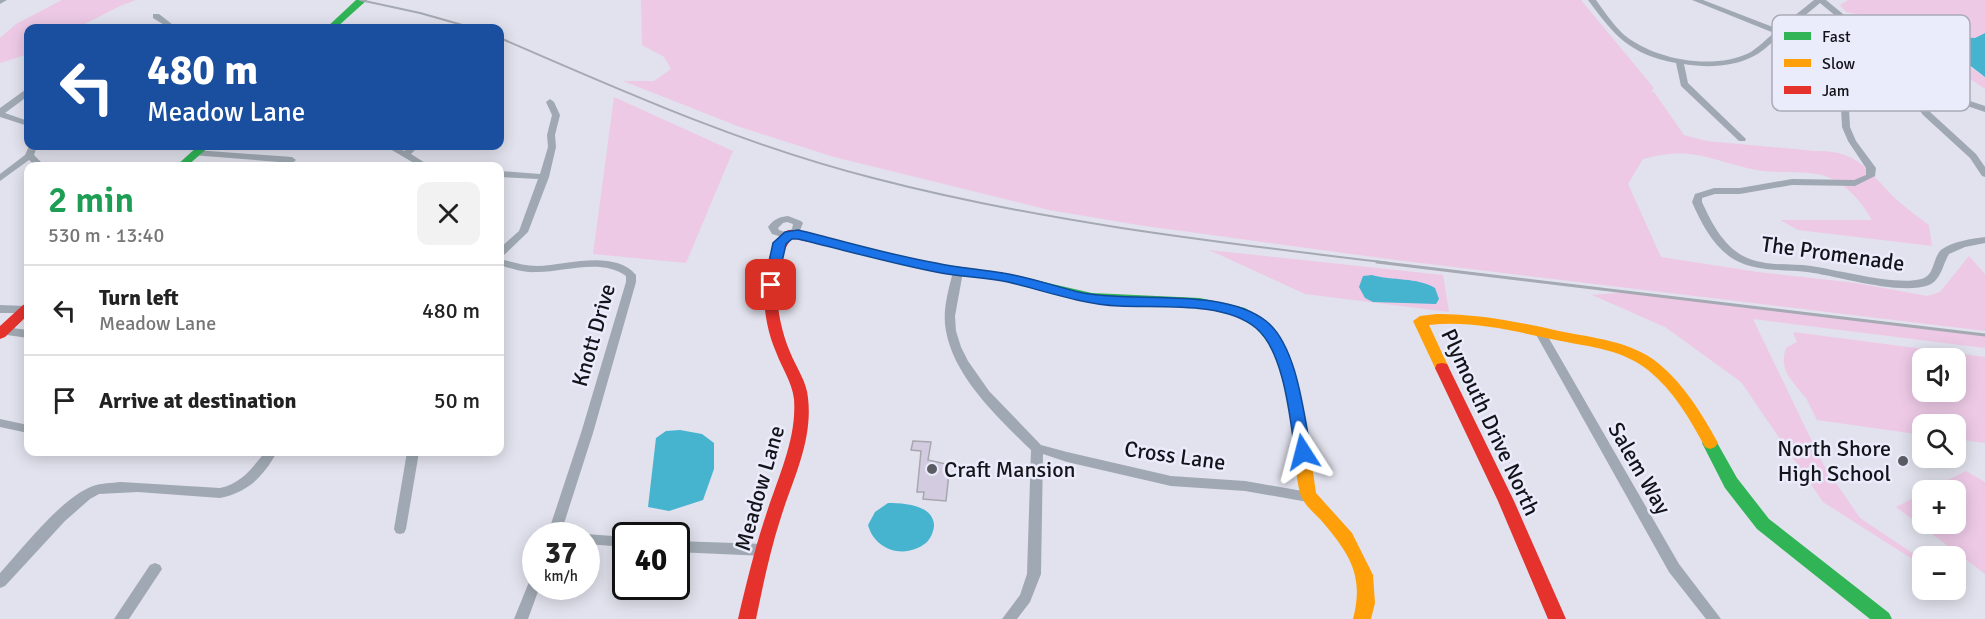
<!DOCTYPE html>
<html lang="en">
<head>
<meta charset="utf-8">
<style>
	body { margin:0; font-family:Signika,sans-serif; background:#f2f2f2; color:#222; height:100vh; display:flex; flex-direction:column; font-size:22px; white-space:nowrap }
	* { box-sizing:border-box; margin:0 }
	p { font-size:20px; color:#767676 }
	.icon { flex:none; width:33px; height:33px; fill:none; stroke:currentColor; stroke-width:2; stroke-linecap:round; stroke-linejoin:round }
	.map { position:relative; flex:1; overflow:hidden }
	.drawer { position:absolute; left:24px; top:162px; width:480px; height:294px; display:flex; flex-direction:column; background:#fff; border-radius:12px; box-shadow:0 3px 15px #0003 }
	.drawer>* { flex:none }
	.hud { position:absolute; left:24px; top:24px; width:480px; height:126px; border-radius:12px; box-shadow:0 3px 15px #0003; background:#1a4fa0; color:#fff; overflow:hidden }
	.controls { position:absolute; left:1912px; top:348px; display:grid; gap:12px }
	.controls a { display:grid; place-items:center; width:54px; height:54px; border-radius:12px; background:#fff; box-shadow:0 3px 15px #0003; font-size:30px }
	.speed { position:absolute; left:522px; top:522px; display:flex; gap:12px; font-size:30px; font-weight:700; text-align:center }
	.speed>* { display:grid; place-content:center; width:78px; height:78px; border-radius:50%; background:#fff; box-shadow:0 3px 15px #0003; line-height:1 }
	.speed small { font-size:15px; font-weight:400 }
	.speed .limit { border:3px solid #111; border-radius:9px; background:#fff; color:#111 }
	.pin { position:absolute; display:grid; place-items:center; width:51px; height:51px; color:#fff; margin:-26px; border-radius:12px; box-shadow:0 3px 9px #0006 }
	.me { position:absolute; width:66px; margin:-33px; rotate:351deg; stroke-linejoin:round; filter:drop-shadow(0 0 4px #0008) }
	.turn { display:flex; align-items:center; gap:21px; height:126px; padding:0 24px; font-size:27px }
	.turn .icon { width:78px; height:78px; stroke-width:2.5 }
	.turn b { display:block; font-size:42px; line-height:51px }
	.round { display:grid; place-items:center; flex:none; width:63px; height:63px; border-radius:12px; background:#f2f2f2 }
	.head { display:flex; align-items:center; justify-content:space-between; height:102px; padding:0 24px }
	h1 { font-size:36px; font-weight:600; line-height:45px; color:#1e9e55 }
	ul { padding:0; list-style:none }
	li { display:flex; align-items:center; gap:18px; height:90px; padding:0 24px; border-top:2px solid #e0e0e0 }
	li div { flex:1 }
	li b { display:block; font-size:22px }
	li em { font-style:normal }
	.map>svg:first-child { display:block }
	.green { fill:#edc9e6; fill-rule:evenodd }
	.water { fill:#46b3cf }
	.building { fill:#d3cbdf; stroke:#a8a7af; stroke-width:1.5 }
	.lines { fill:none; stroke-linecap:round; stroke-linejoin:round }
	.street { fill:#a0a9b3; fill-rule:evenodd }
	.fast { fill:#30b455; fill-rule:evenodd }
	.slow { fill:#ff9f0a; fill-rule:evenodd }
	.jam { fill:#e5322d; fill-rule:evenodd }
	.rail-far1 { stroke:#a5a9b2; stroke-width:2 }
	.rail { stroke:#a5a9b2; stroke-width:3 }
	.route { fill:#1a73e8; stroke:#114b97; stroke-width:1.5 }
	.poi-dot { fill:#5b5c64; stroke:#eaecfc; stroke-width:2 }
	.labels { text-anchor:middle; stroke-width:5; stroke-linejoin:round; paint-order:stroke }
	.street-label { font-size:22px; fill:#13141a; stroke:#eaecfc }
	.poi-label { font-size:22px; fill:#13141a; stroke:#eaecfc; text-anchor:end }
	.key { fill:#eaecfc; stroke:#aaabb8; stroke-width:1.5 }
	.key-label { font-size:16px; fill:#13141a }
</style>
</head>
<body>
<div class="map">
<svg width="1985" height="619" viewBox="0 0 1985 619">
	<rect width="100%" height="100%" fill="#e1e2ed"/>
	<g class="green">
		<path d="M62,0h74l-16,6 -43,22h-49v26l-28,9v-25l16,-14z"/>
		<path d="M641,0h940l73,88 -3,4h3l30,43 22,6 109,10c45,-1 52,20 81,48 10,9 22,18 33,26l3,21 -134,-16 -18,-10h92c-11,-19 -28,-39 -50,-45 -21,-5 -44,-1 -65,-5 -48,-9 -62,-25 -114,-11l-15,25 33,73 97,15 98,11 71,13 13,-4 29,-36 16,18v57l-597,-72 -250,-34 -89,-15 -215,-53 -94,-30 -117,-46h31l17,-12 -7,-12 -22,-12z"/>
		<path d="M1848,0h137v33l-10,5 -14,-2 -5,10 9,18 20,13v12l-104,-70 -35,-7 -6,-7z"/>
		<path d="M614,97l119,54 -47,112 -93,-9z"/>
		<path d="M1209,250l234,25 6,37 -144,-18zM1372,275l27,6 23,23 -11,-2z"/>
		<path d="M1627,292l358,43v13l-232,-29 70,145 37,54 63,42v6l-100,-64 -82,-120 -76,-55 -73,-32z"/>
		<path d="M1793,332l192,25v86l-29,-4v-15h-33v11l-106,-15c-4,-7 -7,-15 -11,-22 -13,-17 -28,-27 -20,-50l11,-6zM1923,358h33v34h-33z"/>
		<path d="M1966,471l19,11v92l-89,-67 27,-14v31h33v-34h-28z"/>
	</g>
	<g class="water">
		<path d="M1985,33v44l-29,-22v-9l-7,-10 26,2z"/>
		<path d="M1372,275c20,6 45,2 63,13l4,11 -3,5 -63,-2 -8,-4 -6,-11 4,-11z"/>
		<path d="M680,430l22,4 12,9v26l-11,31 -34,11 -21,-4 8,-69 10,-7z"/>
		<path d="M888,503c16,0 45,2 46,22 0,5 -3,13 -7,17 -21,18 -52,9 -59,-17l7,-13z"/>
	</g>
	<path class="building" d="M913,441l18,1 -3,18 18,4v9h3l-3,28 -23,-2 1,-7h-7l4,-41 -10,-1z"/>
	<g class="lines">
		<g class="street">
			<path d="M0,0h7l-7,4z"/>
			<path d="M1588,0h8c8,11 16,23 26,33 29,26 90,38 127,20 9,-5 17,-14 25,-20l-82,-33h11l75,29 36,-29h12l97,80 32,16 30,10v6l-36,-12 -29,-15 -8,4 17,22 47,43 9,13v10l-3,-1 -12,-18 -47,-43 -20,-27 4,-3 -24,-10v4c-11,2 -29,-1 -35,10l2,38 6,14 20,27 -1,8 -20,10 -63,-1 -52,9h-25l-13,4v4c9,20 21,43 41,54 21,11 46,7 68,10 27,4 86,20 110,13 14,-3 11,-20 20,-29 11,-9 31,-11 44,-13v6l-20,4 -16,7c-6,10 -8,26 -20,31 -29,11 -90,-9 -122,-13 -24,-3 -50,0 -72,-12 -21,-12 -34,-37 -43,-58l3,-8 19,-6h26l52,-9 62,1 12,-5v-7l-18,-27 -6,-14 -2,-38 4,-8 6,-3 32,-3 -102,-40c-8,7 -16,16 -26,21 -21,11 -47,12 -70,8l4,19 58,56 -1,2h-6l-58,-55 -5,-23c-47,-9 -61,-27 -88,-63zM1820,3l94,78 -129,-49z"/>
			<path d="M153,14h6l18,14h-8l-16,-10z"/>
			<path d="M25,90h3v6l-23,17 23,8v5l-28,-9v-9z"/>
			<path d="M550,99l4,3 6,13 -5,20 1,12 -7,30 -21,55 -24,23 -4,1v-8l19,-17 19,-52 -38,-2v-6l40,3 8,-27 -1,-12 5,-20 -6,-13z"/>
			<path d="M29,146h8l-3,9 11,11h-9l-7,-6 -29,21v-7l25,-19z"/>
			<path d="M385,146h10l9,5 6,-5h9l-8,8 19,12h-11z"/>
			<path d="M195,150l97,7 4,3 -4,3 -100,-8 -1,-2z"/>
			<path d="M788,216l13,5 2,2 -4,10 -14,5 -13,-4 -4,-7c6,-8 11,-10 20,-11zM787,222l6,2 -1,5 -7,3 -6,-2 -1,-2 5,-5z"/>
			<path d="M500,259c12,3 24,7 37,7 29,-1 77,-17 99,9v7l-43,151 -33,103h-13l34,-103 45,-151v-6c-25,-18 -60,-4 -89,-4 -13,1 -25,-3 -37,-7z"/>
			<path d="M958,269l5,3 -8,44 1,15 5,16 7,14 21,30 52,54 26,7 104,24 74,5 63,11 4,1 2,4 -2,4 -4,1 -63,-11 -74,-5 -104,-24 -24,-8 -2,120 -11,28 -13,17h-15l18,-24 7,-21 4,-124c-32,-31 -77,-73 -85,-119 -4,-19 2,-40 7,-59z"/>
			<path d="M0,305l26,1 2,1v6h-28z"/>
			<path d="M4,327l24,3v8l-28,-4v-6z"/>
			<path d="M1539,327l4,1 136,236 42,55h-15l-37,-47 -135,-241z"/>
			<path d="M0,419l28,6v8l-28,-6z"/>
			<path d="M265,452h12c-14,25 -29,40 -57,46l-82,-6 -39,2 -9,5 -25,22 -60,65 -5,2v-15c24,-26 61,-75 93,-87 9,-3 18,-3 28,-4l99,6c22,-5 32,-20 45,-36z"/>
			<path d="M407,452h12l-13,77 -2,4 -4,1 -4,-1 -2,-4z"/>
			<path d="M586,534l40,3v10l-40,-3v-8h-5z"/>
			<path d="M676,541l88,3 5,2 1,4 -1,4 -5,2 -88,-4z"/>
			<path d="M155,563l5,2 2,4 -33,50h-15l36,-54z"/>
			<path d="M536,575v11h4l-12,33h-14l17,-42z"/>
		</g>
		<g class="fast">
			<path d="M356,0h11l-31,28h-10z"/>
			<path d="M198,146h12l-23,20h-11z"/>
			<path d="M848,243l77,19 79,11 88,20 108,5 45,10 17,10 19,22 11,24 13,51 -2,4h-10l-15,-55 -9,-21 -17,-19 -16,-9 -36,-8 -108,-4 -88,-22 -79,-11 -81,-20 -2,-3z"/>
			<path d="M1710,437l5,2 22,39 32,41 120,94 3,6h-22l-113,-90 -32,-41 -23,-45 3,-4z"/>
		</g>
		<g class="slow">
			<path d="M1437,314c42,0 82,8 122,17 34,7 72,10 99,32 26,21 44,51 60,80l-3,4 -5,2 -5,-2c-15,-28 -32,-57 -57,-77 -25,-20 -57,-23 -87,-29 -44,-9 -87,-21 -132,-16l20,43 -2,4h-10l-24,-51 7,-5z"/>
			<path d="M1298,409l5,2 2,4 11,78 36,40 21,42 2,28 -4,16h-18c12,-45 -5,-67 -33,-100 -6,-6 -14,-13 -18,-21 -6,-11 -10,-67 -11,-83l2,-4z"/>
		</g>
		<g class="jam">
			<path d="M789,230l18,2 45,12 2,3 -6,4 -56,-13c-23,30 -16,81 -2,114 6,15 17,30 18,46 5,42 -15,81 -27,119 -11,34 -18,68 -25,102h-18c8,-34 16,-68 27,-101 12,-39 32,-78 29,-119 -2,-17 -12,-31 -18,-47 -13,-30 -17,-71 -4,-102 3,-8 9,-18 17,-20z"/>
			<path d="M28,303v12l-23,22 -5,2v-13l23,-21z"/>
			<path d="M1442,363l5,1 2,4 65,133 52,118h-18l-50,-118 -63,-133 2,-4z"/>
		</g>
		<g class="rail-far1">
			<path d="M360,0l60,13 53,15"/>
			<path d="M500,38c122,53 243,107 373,140 169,44 343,64 516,85"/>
		</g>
		<path class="rail" d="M1377,262l608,73"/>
	</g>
	<path class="route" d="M798,230c46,11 92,25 138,33 22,5 45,6 67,10 27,4 53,14 80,20 53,10 139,-6 183,28 31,24 38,94 45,131l-3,4h-11l-2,-4c-5,-34 -11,-101 -39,-124 -32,-27 -97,-20 -137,-22 -38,-2 -74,-15 -111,-24 -24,-5 -49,-5 -72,-10 -46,-9 -92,-22 -138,-33h-6l-6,5 -10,45h-10l-2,-4 9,-42 12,-11z"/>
	<g class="poi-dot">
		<circle cx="1903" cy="461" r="6"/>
		<circle cx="932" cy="469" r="6"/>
	</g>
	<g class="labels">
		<g class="street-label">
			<text transform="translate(1833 253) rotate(8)" y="8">The Promenade</text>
			<text transform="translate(593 335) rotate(-74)" y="8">Knott Drive</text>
			<text transform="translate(1491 422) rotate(65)" y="8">Plymouth Drive North</text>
			<text transform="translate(1175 455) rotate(8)" y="8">Cross Lane</text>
			<text transform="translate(1640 468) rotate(60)" y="8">Salem Way</text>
			<text transform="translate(759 488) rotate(-74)" y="8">Meadow Lane</text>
		</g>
		<g class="poi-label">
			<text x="1891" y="456">North Shore<tspan x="1891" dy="25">High School</tspan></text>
			<text x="944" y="477" text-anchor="start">Craft Mansion</text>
		</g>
	</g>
	<rect x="1772" y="15" width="198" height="96" rx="9" class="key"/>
	<rect x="1784" y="32" width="27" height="8" fill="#30b455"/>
	<rect x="1784" y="59" width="27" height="8" fill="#ff9f0a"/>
	<rect x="1784" y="86" width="27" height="8" fill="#e5322d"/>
	<g class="key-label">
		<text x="1822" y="42">Fast</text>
		<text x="1822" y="69">Slow</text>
		<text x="1822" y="96">Jam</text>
	</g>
</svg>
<div class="controls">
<a><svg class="icon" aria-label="sound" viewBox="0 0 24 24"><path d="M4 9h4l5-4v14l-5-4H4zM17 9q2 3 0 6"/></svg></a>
<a><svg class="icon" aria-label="search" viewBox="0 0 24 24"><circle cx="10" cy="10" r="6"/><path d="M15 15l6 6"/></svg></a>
<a>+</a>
<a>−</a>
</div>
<div class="speed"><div>37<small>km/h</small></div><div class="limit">40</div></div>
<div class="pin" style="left:771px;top:285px;background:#d93025"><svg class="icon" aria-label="arrive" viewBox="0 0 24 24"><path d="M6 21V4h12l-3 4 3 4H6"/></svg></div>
<svg class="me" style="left:1303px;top:452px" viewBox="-20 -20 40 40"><path d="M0-17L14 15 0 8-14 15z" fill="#1a73e8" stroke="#fff" stroke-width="4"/></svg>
<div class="hud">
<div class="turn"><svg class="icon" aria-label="left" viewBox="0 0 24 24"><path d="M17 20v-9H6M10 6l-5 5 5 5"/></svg><div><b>480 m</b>Meadow Lane</div></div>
</div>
<section class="drawer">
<div class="head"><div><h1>2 min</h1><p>530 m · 13:40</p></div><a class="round"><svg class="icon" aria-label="close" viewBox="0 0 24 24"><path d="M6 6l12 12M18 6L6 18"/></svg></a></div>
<ul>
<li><svg class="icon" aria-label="left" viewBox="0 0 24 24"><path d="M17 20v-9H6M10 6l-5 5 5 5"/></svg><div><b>Turn left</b><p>Meadow Lane</p></div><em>480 m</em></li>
<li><svg class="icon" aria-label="arrive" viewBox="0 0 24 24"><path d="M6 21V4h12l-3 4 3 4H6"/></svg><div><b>Arrive at destination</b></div><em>50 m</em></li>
</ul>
</section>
</div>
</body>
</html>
